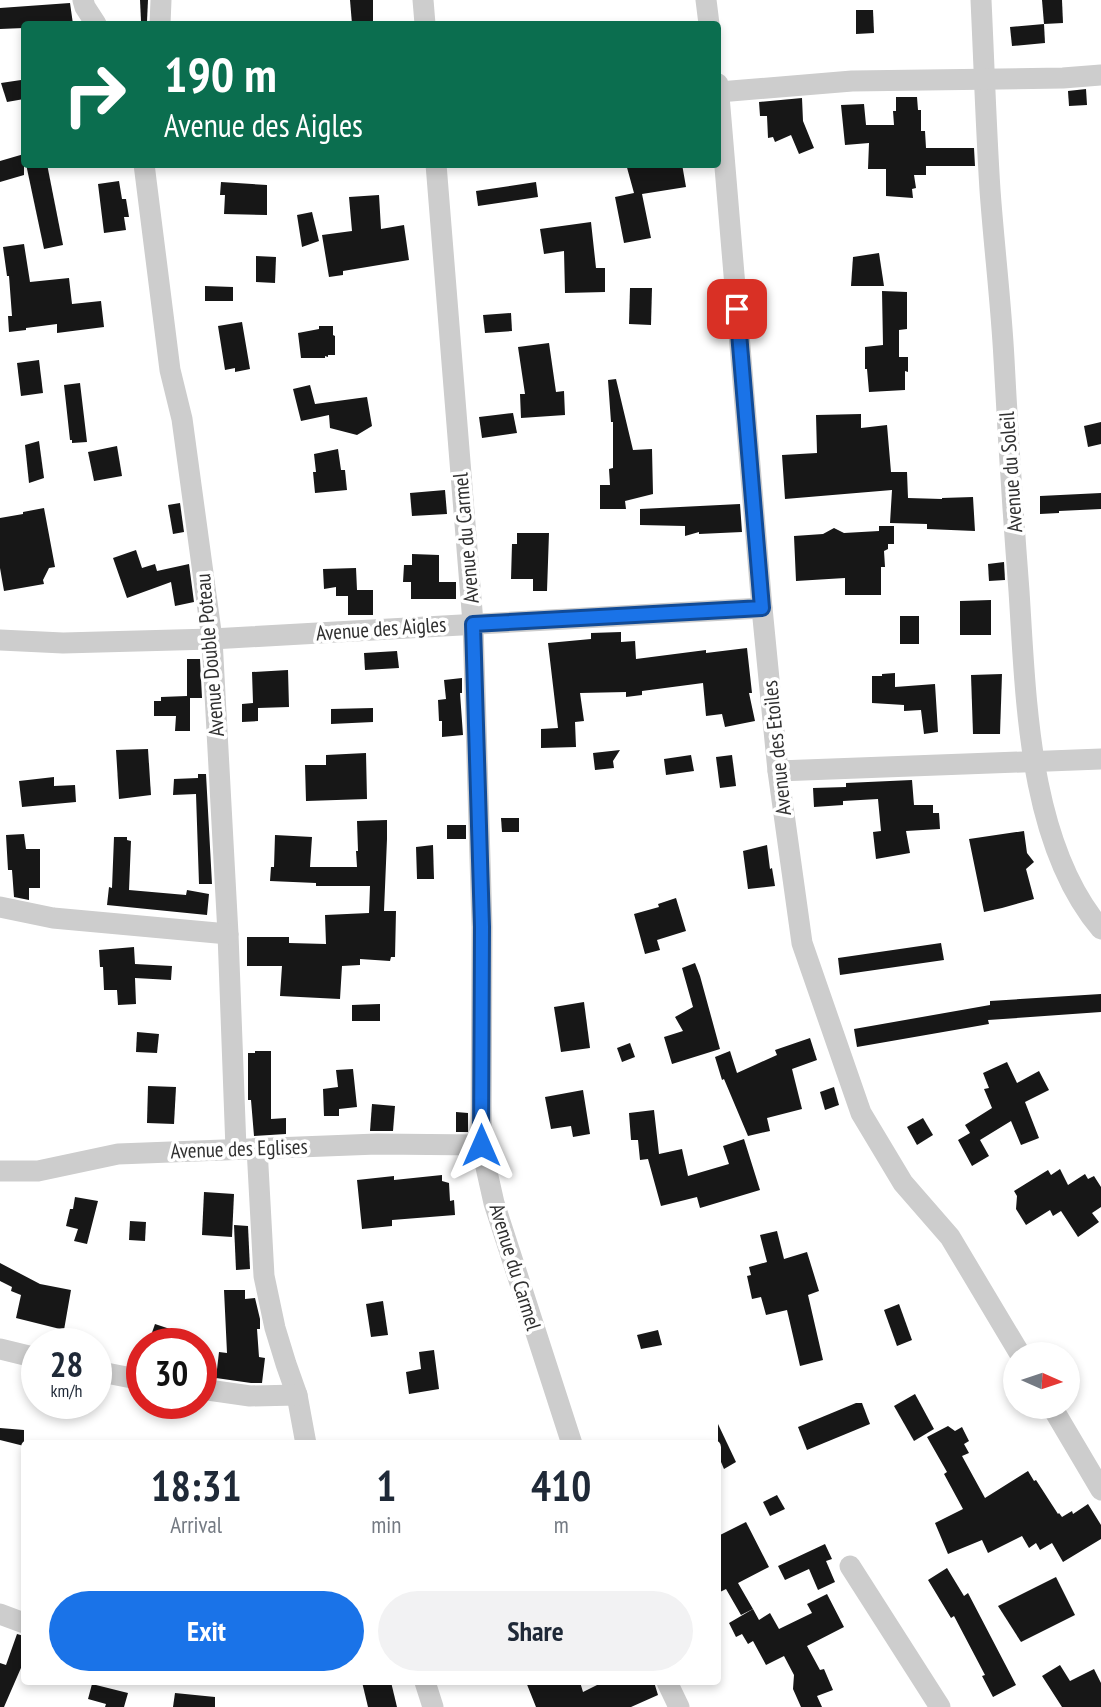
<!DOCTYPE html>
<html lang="en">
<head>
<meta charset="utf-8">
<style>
	body { margin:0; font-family:"PT Sans Narrow",sans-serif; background:#f2f2f3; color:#1f2937; height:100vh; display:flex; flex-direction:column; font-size:26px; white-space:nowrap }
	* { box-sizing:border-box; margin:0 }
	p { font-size:23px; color:#747a83 }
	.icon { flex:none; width:38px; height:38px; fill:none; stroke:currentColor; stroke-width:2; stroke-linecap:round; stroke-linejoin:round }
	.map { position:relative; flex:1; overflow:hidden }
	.details { position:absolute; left:21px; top:1440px; width:700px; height:245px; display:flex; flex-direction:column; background:#fff; border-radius:7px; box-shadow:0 4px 10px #0003 }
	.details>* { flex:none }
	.guide { position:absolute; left:21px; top:21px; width:700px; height:147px; border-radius:7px; box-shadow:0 4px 10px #0003; background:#0b6e4f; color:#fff; overflow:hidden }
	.needle { width:46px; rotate:93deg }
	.tools { position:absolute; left:1003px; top:1342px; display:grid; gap:14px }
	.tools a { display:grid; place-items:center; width:77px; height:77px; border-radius:50%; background:#fff; box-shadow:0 4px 10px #0003; font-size:35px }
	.speed { position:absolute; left:21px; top:1328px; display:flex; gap:14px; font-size:35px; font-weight:700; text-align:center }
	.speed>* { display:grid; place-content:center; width:91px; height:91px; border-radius:50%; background:#fff; box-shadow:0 4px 10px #0003; line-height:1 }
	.speed small { font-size:18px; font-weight:400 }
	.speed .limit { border:10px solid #d22; background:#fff; color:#111 }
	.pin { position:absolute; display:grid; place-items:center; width:60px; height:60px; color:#fff; margin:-30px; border-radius:14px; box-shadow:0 4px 10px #0006 }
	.me { position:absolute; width:77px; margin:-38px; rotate:0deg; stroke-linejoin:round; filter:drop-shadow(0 0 5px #0008) }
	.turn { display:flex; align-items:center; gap:24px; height:147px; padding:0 28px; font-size:32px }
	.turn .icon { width:91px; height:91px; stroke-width:2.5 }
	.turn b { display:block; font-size:49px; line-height:60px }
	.eta { display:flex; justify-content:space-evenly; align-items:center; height:119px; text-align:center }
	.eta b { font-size:42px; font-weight:600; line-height:49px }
	.action { display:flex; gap:14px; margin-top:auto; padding:14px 28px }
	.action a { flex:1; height:80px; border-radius:42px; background:#1a73e8; color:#fff; font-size:28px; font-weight:600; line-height:80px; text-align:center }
	.action a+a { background:#f2f2f3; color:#1f2937 }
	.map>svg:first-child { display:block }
	.building { fill:#171717 }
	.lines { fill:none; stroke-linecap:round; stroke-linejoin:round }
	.street { stroke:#cdcdcd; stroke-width:21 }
	.route-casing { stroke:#114b97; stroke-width:18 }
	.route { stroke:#1a73e8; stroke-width:12 }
	.labels { text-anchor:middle; stroke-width:7; stroke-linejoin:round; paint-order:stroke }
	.street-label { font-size:21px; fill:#303030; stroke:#fff }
</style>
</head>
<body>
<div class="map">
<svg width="1101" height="1707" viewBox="0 0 1101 1707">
	<rect width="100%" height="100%" fill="#fff"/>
	<g class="building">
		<path d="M140,0h8l-1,21h-6z"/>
		<path d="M350,0h23v24h-21z"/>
		<path d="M1042,0h20l1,23 -19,1z"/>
		<path d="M70,3l3,21h-49v4l-24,1v-21z"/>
		<path d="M856,10h17l1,23 -18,1z"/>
		<path d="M1044,24l1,19 -33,3 -2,-19z"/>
		<path d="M21,80l3,19 -17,3 -6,-19z"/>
		<path d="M1086,89l1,16 -18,1 -1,-15z"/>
		<path d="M896,97h21l1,13h3v21h4l1,17h48l1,18h-49v9h-12l2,13 -4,1 1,9 -27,-2v-27h-18l1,-26 -24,2 -4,-40 23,-1 2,21h28l-1,-14h3z"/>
		<path d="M802,98l1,23 11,27 -15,6 -8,-19 -16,7 -2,-5 -5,1 -1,-22h-7l-1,-14z"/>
		<path d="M24,154v21l-24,7v-21z"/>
		<path d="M26,164h21l16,81 -19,4z"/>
		<path d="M626,164h56l4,23 -44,7 9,44 -27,5 -9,-46 19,-4z"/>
		<path d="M119,181l3,18h4l3,18h-5l2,13 -22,3 -6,-49z"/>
		<path d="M221,182l46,3v30l-43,-1 1,-19h-5z"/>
		<path d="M536,182l2,15 -60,9 -2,-15z"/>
		<path d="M379,195l2,34 23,-4 5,35 -66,11v4l-14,2 -7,-42 30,-4 -3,-34z"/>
		<path d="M312,212l7,29 -17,6 -5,-32z"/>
		<path d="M591,222l5,46h9v24l-40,1 -1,-42 -20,3 -4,-25z"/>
		<path d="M24,244l6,38 39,-4 3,26 29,-3 3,26 -47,6v-9l-31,4v2l-17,2 -1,-16h4l-3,-40h-2l-4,-29z"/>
		<path d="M879,253l5,33h-33l2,-29z"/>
		<path d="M256,256l20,1 -1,26 -19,-1z"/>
		<path d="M205,286l28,1v14h-28z"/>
		<path d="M630,288h22l-1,37 -22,-1z"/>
		<path d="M882,291l25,1v37l-8,1v27h9v15l-3,-1v19l-36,2 -2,-23h-2v-22l18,-2z"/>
		<path d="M511,313l1,18 -27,2 -2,-18z"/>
		<path d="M242,322l8,47 -15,3v-4l-10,2 -7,-44z"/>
		<path d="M319,326h14v9l2,1v19h-7v2l-3,-1v2h-24l-3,-25 21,-4z"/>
		<path d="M549,343l7,49 8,-1 1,24 -44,3 -1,-24h5l-7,-47z"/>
		<path d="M39,360l4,33 -22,3 -4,-33z"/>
		<path d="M616,379l17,71 19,-1 1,45 -28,7 1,8h-26v-24h10l-1,-16 4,-1v-46h-2l-3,-42z"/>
		<path d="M80,383l7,59 -15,1v-3h-2l-6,-55z"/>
		<path d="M310,385l5,19 52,-7 5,29 -15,9 -27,-7 -1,-13 -28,6 -8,-32z"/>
		<path d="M513,413l4,20 -35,5 -3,-21z"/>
		<path d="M861,414v14l26,-3 4,47h16l1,26 34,1v-1l31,-1 2,34 -48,-2v-5l-37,-1 2,-33 -107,9 -3,-44 35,-2 -1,-38z"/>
		<path d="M1101,422v22l-13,3 -4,-21z"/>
		<path d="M39,441l5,37 -15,5 -4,-38z"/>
		<path d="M117,446l5,30 -28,5 -6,-29z"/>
		<path d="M338,449l3,21h4l2,20 -32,3 -2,-21h3l-2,-18z"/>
		<path d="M445,490l2,24 -35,2 -2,-23z"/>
		<path d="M1101,493v16l-42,2v2l-19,1v-18z"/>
		<path d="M180,503l4,29 -11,2 -5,-29z"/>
		<path d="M740,504l2,28 -43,2v-2l-14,4v-10l-45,-1v-16z"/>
		<path d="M44,508l11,59 -6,1 -6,12 1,4 -40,7 -4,-23v-50l23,-4v-2z"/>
		<path d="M879,526h15v18h-6v5l-4,2 1,16h-4v28h-36v-17l-49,3 -2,-45 29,-2 11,-6 10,5 35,-2z"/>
		<path d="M517,533h32l-2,58h-14v-12h-22l1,-35h5z"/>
		<path d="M136,550l6,18 13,-4 2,7 32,-7 5,38 -19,4 -4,-24 -44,16 -14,-40z"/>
		<path d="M412,554l27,1v27h17v17h-45v-17h-8l1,-17h8z"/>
		<path d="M1004,562l1,18 -16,1 -1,-17z"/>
		<path d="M356,568l1,22h16v25h-25v-19h-12v-9l-12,2 -1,-20z"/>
		<path d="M991,600v35h-31v-34z"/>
		<rect x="900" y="616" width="19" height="28"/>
		<path d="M621,632v10l14,-1 1,18 70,-9v3l41,-5 5,45h-3l6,28 -30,6 -3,-13 -16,2 -3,-33 -61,8v4l-16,2v-5l-46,1 4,28 -9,1 1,25 -35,1v-19l17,-1 -10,-85 43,-4v-6z"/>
		<path d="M397,651l2,17 -34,2 -1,-17z"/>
		<path d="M187,659h13l2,39h-12v33h-15l1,-15h-22v-15h7v-4l26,-1z"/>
		<path d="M288,670l1,37 -31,1v13l-16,1v-18l11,-1 -1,-31z"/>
		<path d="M895,673v14l40,-3 3,48 -14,2 -3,-24 -17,1v-6l-32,-2v-27h10v-2z"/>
		<path d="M1002,674l-2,60h-27l-2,-59z"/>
		<path d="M462,678v15h-2l3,42 -21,2v-16h-3l-1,-21 8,-1 -2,-19z"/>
		<path d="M373,708v14l-42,2v-15z"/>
		<path d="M148,749l3,46 -32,4 -3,-49z"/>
		<path d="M620,750l-7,11 1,7 -19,2 -2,-17z"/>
		<path d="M366,753l1,46 -61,2 -1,-36h21v-10z"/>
		<path d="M691,755l3,16 -28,4 -2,-16z"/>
		<path d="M732,755l4,31 -16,2 -4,-31z"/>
		<path d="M198,774h8l6,110h-13l-3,-90 -23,1 1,-16 24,-1z"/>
		<path d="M54,777v9l21,-1 1,17 -54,5 -3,-26z"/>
		<path d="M912,780l2,25h19v8h6l1,16 -34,2 4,22 -34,6 -3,-27 8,-1 -3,-32 -35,2v4l-29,2 -1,-19 33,-1v-4z"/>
		<path d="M501,818h18v14h-17z"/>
		<path d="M387,820v19l-3,72h12l-1,46h-4l-1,4 -30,-2v6l-18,1 -2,33 -60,-3 2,-30h-35v-29h42v6l37,1 -1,-29 44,-2 1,-27h-54v-3l-46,-2 1,-14h3l1,-32 37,2 -2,30h47l-1,-16h2l-1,-30z"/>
		<rect x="447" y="825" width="19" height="14"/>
		<path d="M1024,831l3,22 7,9 -8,7 8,30 -32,9 -18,4 -15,-73z"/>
		<path d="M24,834l2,15h14v39h-11v12l-15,-3 -2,-27h-4l-2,-35z"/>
		<path d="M114,837h13v3l4,1 -2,49 57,5 1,-5 22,4 -2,21 -100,-10 2,-18 3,1z"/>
		<path d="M433,845l1,34h-17l-1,-32z"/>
		<path d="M767,845l3,24 2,-1 3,18 -27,3 -5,-38z"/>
		<path d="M676,898l10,33 -29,9 3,10 -15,4 -11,-40 25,-7 -1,-3z"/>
		<path d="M941,943l3,17 -104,15 -2,-17z"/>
		<path d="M134,947l1,17 37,2 -1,14 -36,-2 1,26 -18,1 -1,-15h-13l-1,-23h-3l-1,-17z"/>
		<path d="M695,963l5,13 20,73 -48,15 -8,-27 19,-6 -8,-14 18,-10 -11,-39z"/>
		<path d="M1101,994v18l-113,8 1,4 -132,23 -3,-18 136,-24v-4z"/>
		<path d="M584,1002l6,46 -29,4 -7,-45z"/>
		<path d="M380,1004v17h-28v-16z"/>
		<path d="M137,1032l22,2 -2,19 -21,-1z"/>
		<path d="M810,1038l7,22 -25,9 10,40 -35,9 3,13 -22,5 -24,-57 -2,1 -7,-23 15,-6 7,22 40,-18 -2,-5z"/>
		<path d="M630,1043l5,14 -13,5 -5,-14z"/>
		<path d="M255,1051h16v68l15,-1v16l-32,2 -3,-36h-3v-47h7z"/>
		<path d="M1007,1062l10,21 22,-12 10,19 -24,12 14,36 -18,7 -10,-24 -31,19 9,16 -17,10 -14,-26 12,-7 -5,-8 27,-17 -8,-19 5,-1 -6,-15z"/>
		<path d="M353,1069l4,38 -18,2v7h-15l-1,-27 15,-2 -2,-17z"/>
		<path d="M148,1086l28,1 -2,37 -27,-1z"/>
		<path d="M834,1087l5,18 -14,5 -5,-18z"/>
		<path d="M583,1090l7,44 -17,3 -2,-11 -20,3 -6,-32z"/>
		<path d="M372,1104l23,2 -2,25h-23z"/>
		<path d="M654,1110l5,44 23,-5 6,27 41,-12 -6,-18 21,-7 16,51 -60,18 -3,-11 -36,9 -13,-47 -8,1 -2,-20h-7l-2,-27z"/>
		<path d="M456,1112l12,1v19h-12z"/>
		<path d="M923,1118l10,17 -16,10 -10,-18z"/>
		<path d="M1060,1169l8,16 17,-11 3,5 6,-3 7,11v20l-9,6 7,9 -21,15 -17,-26 -8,5 -3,-6 -24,15 -10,-16 1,-13 -3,-5 34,-21 3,5z"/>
		<path d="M442,1175v6l7,2 1,18 4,-1 1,15 -63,5v6l-30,3 -5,-49 37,-4v4z"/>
		<path d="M204,1192l30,2 -2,43 -30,-2z"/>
		<path d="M75,1197l23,4 -11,43 -13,-3 4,-12 -12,-3 4,-17h3z"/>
		<path d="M130,1221l16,1 -1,19 -16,-1z"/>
		<path d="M234,1225l14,1 2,43 -14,1z"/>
		<path d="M777,1231l7,28 23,-7 12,39 -11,4 15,65 -23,6 -13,-56 -21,5 -5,-18 -9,2 -5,-23 4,-1 -2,-8 18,-5 -7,-27z"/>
		<path d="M0,1263l40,21 31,6 -7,40 -48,-12 5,-23 -10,-4 1,-4 -12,-6z"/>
		<path d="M224,1290h21v9l10,-1 5,21v10h-3l2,28 6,1 -3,25h-11l-35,-5 3,-26 8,1z"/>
		<path d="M383,1301l5,34 -17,2 -5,-33z"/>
		<path d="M899,1304l13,36 -15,6 -13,-36z"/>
		<path d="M155,1324l21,7 -4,13h-24z"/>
		<path d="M658,1330l4,15 -21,4 -4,-14z"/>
		<path d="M434,1350l5,39 -30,5 -3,-22 15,-3 -2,-17z"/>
		<path d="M915,1394l19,35 -20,12 -20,-35z"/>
		<path d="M856,1403h6l8,21 -63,26 -9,-23z"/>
		<path d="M718,1424l18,38 -12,7 -6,-14z"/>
		<path d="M948,1426l7,5 7,-4 7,14 -5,3 5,9 -7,3 23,42 43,-27 6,10 2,-1 22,34 1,-1 3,4 10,-6 1,3 15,-10 13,21v14l-38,23 -11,-19 -12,7 -4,-7 -7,5 -7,-12 -34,17 -6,-13 -34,14 -13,-31 28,-14 -19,-35 3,-2 -20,-35z"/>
		<path d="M0,1428l24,2v16l-24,-6z"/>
		<path d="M777,1495l8,14 -15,7 -7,-14z"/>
		<path d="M746,1522l23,45 -31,16 15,26 -12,6 -15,-26 -8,4v-57z"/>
		<path d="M825,1544l7,15 -6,2 9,21 -17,8 -9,-21 -24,11 -7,-14z"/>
		<path d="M947,1568l17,28 4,-3 48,92 -23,12 -11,-21 3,-1 -31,-59 -3,2 -23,-38z"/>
		<path d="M1056,1577l19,38 -54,27 -23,-36z"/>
		<path d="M827,1594l17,33 -37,19 13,24 4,-1 9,21 -16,6 5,11h-21l-8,-18 1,-14 -10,-19 -18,9 -13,-24 -5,3 -6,-10 -6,3 -7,-14 24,-14 6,11 11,-7 9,16 33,-16 -5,-9z"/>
		<path d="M17,1634l7,2v25l-20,46h-4v-44l6,2z"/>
		<path d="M1060,1665l10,16 24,-12 7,14v24h-39l-20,-31z"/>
		<path d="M362,1682h29l6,25h-29z"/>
		<path d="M526,1682h54l3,10 20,-10h51l4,13 -27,12h-95z"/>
		<path d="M92,1684l36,9 -4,14h-19l1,-3 -18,-5z"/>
		<path d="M175,1693l40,4v10h-42z"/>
	</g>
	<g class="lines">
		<g class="street">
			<path d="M83,0l2,7 11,17"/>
			<path d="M423,0l2,24"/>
			<path d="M706,0l3,24"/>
			<path d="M981,0c3,63 5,127 9,190 4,56 11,112 14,169 4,77 9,154 15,232 7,107 9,252 82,338"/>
			<path d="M160,24l1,-24"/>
			<path d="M718,84l44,524 16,163 24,172 59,170 42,70 47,54 70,117"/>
			<path d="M719,92l133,-11 211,-3 38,-3"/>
			<path d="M144,164l26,206 12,49 30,220 16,295 8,215"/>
			<path d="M436,164l37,459 9,304 -1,218 13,58 78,241"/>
			<path d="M0,640l63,3 149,-4 550,-31"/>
			<path d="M778,771l323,-12"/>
			<path d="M0,907l53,11 175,16"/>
			<path d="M257,1148l7,128 11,52 11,36 11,31 9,49"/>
			<path d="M0,1171h38l80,-17 259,-10 104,1"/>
			<path d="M0,1349l37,9"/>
			<path d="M96,1371l46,9"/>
			<path d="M201,1389l49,7 47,-1"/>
			<path d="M1052,1407l49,83"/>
			<path d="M850,1566l90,141"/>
			<path d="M0,1614l24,9"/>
			<path d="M425,1682l8,25"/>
			<path d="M667,1682l12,25"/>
		</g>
	</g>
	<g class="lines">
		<g class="route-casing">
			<path id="route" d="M481,1145l1,-218 -9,-303 289,-16 -25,-299"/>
		</g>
		<use href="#route" class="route"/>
	</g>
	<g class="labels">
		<g class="street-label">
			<text transform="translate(1011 472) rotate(-94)" y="7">Avenue du Soleil</text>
			<text transform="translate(466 538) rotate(-95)" y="7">Avenue du Carmel</text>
			<text transform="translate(381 629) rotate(-4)" y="7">Avenue des Aigles</text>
			<text transform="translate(210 655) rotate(-95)" y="7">Avenue Double Poteau</text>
			<text transform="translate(777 748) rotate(-96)" y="7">Avenue des Etoiles</text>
			<text transform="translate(239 1149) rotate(-2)" y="7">Avenue des Eglises</text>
			<text transform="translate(515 1267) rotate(73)" y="7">Avenue du Carmel</text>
		</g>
	</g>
</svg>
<div class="tools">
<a><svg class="needle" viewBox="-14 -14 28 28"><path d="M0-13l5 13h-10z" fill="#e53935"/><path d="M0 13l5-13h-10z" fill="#747a83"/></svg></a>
</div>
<div class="speed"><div>28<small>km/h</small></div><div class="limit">30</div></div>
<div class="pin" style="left:737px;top:309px;background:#d93025"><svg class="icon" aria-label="arrive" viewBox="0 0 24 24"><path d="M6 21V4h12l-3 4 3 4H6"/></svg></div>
<svg class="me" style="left:481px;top:1145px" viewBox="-20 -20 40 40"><path d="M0-17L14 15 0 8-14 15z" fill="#1a73e8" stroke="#fff" stroke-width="4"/></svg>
<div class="guide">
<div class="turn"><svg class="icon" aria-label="right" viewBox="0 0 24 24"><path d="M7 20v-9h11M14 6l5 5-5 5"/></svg><div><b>190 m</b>Avenue des Aigles</div></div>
</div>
<section class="details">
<div class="eta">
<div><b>18:31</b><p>Arrival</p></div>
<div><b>1</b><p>min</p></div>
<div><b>410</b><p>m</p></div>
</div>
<div class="action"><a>Exit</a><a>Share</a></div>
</section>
</div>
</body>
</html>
